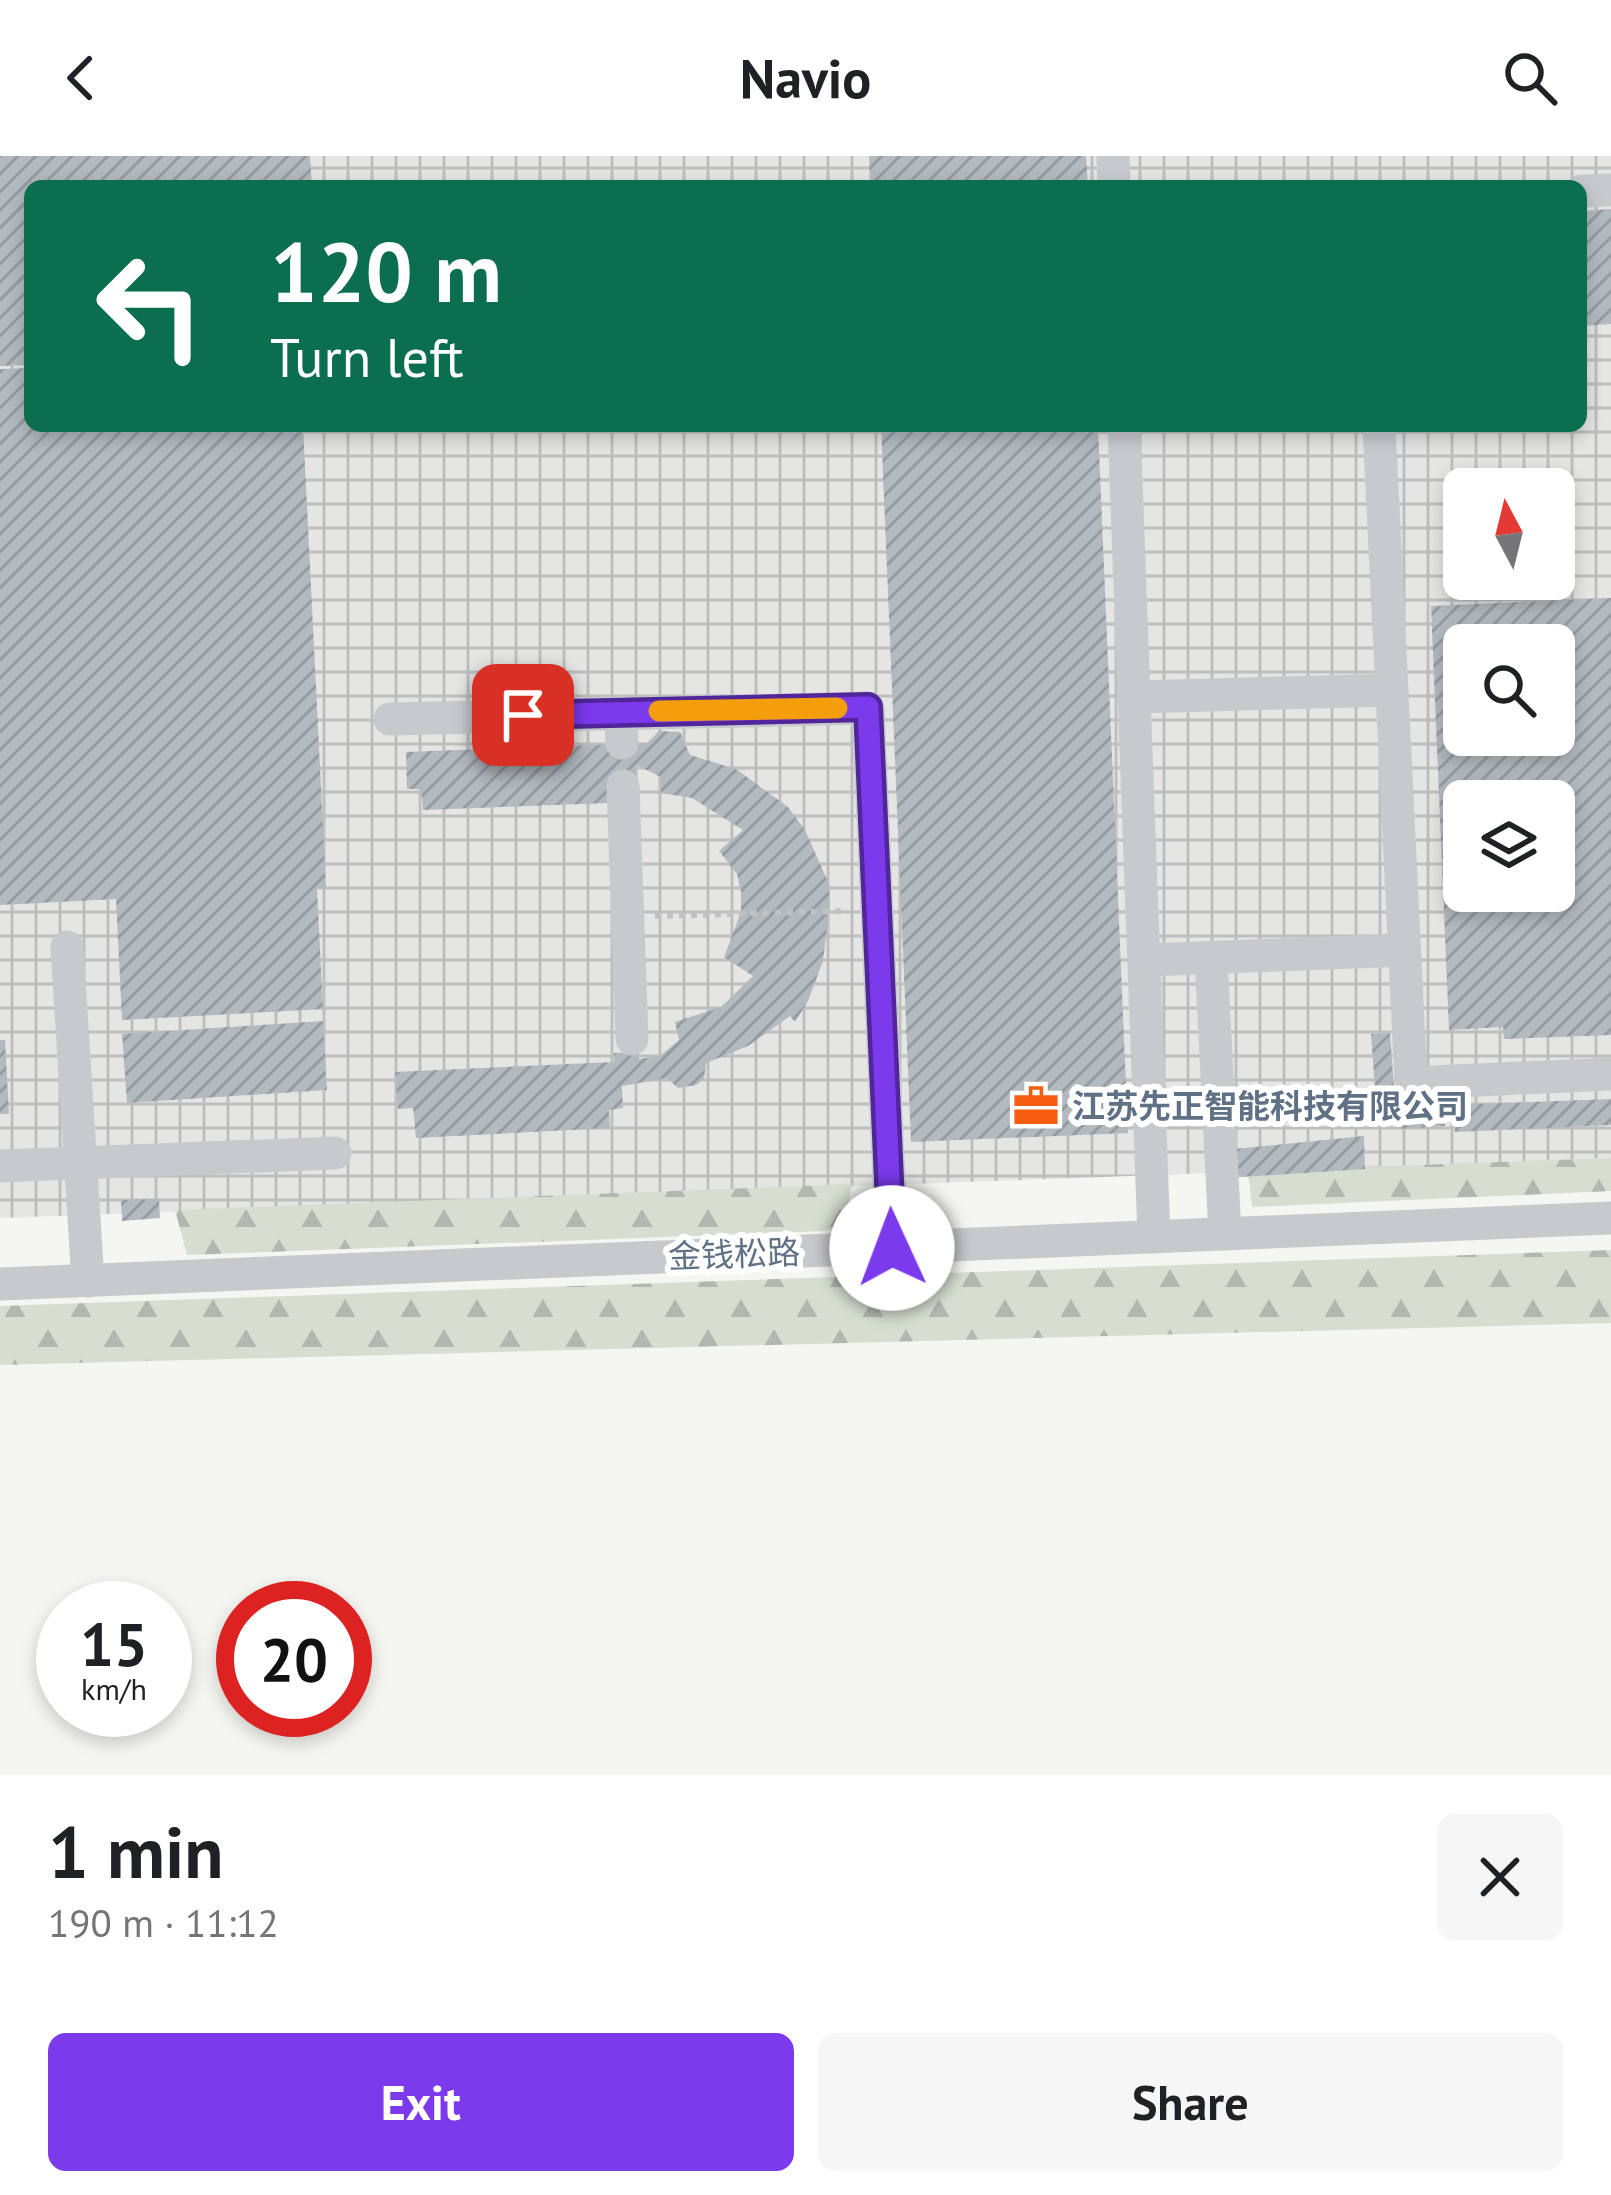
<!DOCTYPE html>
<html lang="en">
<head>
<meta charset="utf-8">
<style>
	body { margin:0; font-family:"PT Sans","Noto Sans SC",sans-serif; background:#f6f6f6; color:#202124; height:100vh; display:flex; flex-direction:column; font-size:45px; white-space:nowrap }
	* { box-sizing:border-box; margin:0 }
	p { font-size:39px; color:#757577 }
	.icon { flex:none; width:66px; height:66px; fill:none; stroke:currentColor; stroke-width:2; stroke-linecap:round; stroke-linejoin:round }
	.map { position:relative; height:1619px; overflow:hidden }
	.drawer { display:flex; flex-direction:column; background:#fff; flex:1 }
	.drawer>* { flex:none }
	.banner { position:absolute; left:24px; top:24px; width:1563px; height:252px; border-radius:18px; box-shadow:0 6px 18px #0003; background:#0b6e4f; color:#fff; overflow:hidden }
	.needle { width:78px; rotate:353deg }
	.tools { position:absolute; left:1443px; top:312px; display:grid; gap:24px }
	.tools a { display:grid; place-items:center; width:132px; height:132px; border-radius:18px; background:#fff; box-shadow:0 6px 18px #0003; font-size:60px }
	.speed { position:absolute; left:36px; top:1425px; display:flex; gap:24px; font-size:60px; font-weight:700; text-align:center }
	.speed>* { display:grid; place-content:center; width:156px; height:156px; border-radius:50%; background:#fff; box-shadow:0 6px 18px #0003; line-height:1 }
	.speed small { font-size:30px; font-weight:400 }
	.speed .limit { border:18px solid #d22; background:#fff; color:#111 }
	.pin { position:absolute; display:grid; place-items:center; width:102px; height:102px; color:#fff; margin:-51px; border-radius:24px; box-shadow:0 6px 18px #0006 }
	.me { position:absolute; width:132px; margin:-66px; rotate:358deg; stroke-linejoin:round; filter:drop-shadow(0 0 9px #0008) }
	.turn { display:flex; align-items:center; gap:42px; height:252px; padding:0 48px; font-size:54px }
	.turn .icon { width:156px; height:156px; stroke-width:2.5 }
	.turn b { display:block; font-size:84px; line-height:102px }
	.round { display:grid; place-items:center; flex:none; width:126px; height:126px; border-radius:18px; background:#f6f6f6 }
	.overview { display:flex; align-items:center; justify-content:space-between; height:204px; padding:0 48px }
	h1 { font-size:72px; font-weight:700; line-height:90px }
	.cta { display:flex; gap:24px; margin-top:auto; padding:24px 48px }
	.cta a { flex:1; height:138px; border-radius:18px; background:#7c3aed; color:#fff; font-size:48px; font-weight:700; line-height:138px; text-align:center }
	.cta a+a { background:#f6f6f6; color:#202124 }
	header { display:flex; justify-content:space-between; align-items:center; height:156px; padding:0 48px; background:#fff; font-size:54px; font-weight:700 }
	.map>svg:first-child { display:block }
	.industrial { fill:url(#industrial-grid); fill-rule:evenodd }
	.forest { fill:url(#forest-firs) }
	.building { fill:url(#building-hatch); fill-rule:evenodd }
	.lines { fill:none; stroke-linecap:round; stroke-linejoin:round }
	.path { stroke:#c0c1c3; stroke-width:6; stroke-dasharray:6 6; stroke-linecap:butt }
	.minor { stroke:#c7cacd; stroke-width:33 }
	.route-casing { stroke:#51269a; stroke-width:30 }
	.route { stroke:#7c3aed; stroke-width:21 }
	.slow { stroke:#f59e0b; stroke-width:21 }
	.labels { text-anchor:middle; stroke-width:12; stroke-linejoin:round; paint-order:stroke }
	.poi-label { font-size:33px; font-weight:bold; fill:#617185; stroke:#fff; text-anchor:start }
	.street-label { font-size:33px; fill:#617185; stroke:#fff }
</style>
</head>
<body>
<header><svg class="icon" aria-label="back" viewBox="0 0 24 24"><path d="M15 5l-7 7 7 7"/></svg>Navio<svg class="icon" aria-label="search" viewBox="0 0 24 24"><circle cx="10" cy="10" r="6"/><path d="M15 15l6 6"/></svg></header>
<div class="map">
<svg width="1611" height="1619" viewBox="0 0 1611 1619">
	<defs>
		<pattern id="industrial-grid" width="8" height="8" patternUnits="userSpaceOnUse" patternTransform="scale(3)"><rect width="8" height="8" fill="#e5e6e4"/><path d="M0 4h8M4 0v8" fill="none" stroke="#bdbfbe"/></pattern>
		<pattern id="forest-firs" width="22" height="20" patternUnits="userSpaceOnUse" patternTransform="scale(3)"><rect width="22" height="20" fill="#d5ded1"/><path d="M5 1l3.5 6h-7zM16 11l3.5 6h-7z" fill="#b0b8af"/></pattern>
		<pattern id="building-hatch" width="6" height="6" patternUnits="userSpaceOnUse" patternTransform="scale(3)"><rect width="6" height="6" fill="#b3babf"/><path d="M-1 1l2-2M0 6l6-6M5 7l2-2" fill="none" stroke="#959ca1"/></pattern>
	</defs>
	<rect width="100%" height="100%" fill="#f5f6f1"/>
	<path class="industrial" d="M0,0h1611v1002l-1611,60zM30,30h1551v240h-1551zM1464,333h90v90h-90zM1464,489h90v90h-90zM1464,645h90v90h-90z"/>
	<g class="forest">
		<path d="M1611,1002v33l-359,16 -4,-36z"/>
		<path d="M852,1028l-8,43 -20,4 -637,24 -12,-45z"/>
		<path d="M1611,1094v73l-1611,42v-59z"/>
	</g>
	<g class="building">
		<path d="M0,0h310l2,30h-282v179l-30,1z"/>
		<path d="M869,0h217l2,30h-218z"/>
		<path d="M1611,53v115l-30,2v-115z"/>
		<path d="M30,212v58h273l23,462 -9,1 6,120 -201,11 -6,-121 -116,6v-536z"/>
		<path d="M881,270h217l30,707 -217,9z"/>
		<path d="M1611,442v437l-107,4 -1,-12 -54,3 -18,-424zM1464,489h90v90h-90zM1464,645h90v90h-90z"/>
		<path d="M659,575l21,1 10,23 46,14 52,38 17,23 24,54 1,20 -7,57 -15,40 -13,21 -5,-6 -42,30 -42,17 -2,16 -8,6 -18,3 -11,-10 -45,8 1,22 -14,2 1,18 -194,10 -3,-30 -15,1 -3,-37 219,-10v-9l25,-2v8l21,-3 19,-16 -4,-18 46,-15 32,-31 -29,-19 17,-45v-20l-4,-18 -18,-23 24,-21 -51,-32 -31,-5v-16l-25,-12v11l-26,27 -187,7 -2,-21h-14l-1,-37 241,-9z"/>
		<path d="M323,865l4,69 -200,13 -5,-69z"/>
		<path d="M1390,877l5,68 -19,1 -5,-68z"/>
		<path d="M0,884h5l4,74h-9z"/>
		<path d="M1611,943v26l-156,7 -1,-27z"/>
		<path d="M1444,949l1,21 -47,3 -1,-22z"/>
		<path d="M1364,980l1,33 -139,9 -2,-28z"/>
		<path d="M159,1043l1,19 -38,3 -1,-21z"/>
	</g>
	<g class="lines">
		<path class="path" d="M655,760l191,-5"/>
		<g class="minor">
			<path d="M1113,0l1,30"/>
			<path d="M1581,35l30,-1"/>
			<path d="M1124,270l30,811"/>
			<path d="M1379,270l32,657 200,-9"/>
			<path d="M1136,541l256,-7"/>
			<path d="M621,556l1,31"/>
			<path d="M390,563l478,-11 24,540"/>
			<path d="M623,630l9,253"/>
			<path d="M67,791l21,334"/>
			<path d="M1211,802l14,276"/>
			<path d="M1147,804l257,-10"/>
			<path d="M0,1010l335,-13"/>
			<path d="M0,1128l1611,-66"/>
		</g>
	</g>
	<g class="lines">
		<g class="route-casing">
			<path id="route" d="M523,559l345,-8 24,541"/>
		</g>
		<use href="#route" class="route"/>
		<path class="slow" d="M659,555l178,-3"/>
	</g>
	<defs>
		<g id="office-bare" transform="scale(3.6)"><path d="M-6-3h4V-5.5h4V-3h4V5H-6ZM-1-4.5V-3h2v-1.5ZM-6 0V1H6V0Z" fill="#f55e11" stroke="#fff" stroke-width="2.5" paint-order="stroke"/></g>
	</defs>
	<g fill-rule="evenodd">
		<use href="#office-bare" x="1036" y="950"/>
	</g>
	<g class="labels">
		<g class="poi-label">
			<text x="1072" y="962">江苏先正智能科技有限公司</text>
		</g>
		<g class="street-label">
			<text transform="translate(734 1098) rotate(-2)" y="12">金钱松路</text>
		</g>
	</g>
</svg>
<div class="tools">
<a><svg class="needle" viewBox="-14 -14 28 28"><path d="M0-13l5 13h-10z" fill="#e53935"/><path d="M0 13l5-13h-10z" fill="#757577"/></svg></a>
<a><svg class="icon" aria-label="search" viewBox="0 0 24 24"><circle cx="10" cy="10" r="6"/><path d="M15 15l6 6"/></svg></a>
<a><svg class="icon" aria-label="layers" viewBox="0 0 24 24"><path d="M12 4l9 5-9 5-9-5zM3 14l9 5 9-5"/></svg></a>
</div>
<div class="speed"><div>15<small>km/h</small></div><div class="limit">20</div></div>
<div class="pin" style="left:523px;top:559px;background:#d93025"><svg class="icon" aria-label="arrive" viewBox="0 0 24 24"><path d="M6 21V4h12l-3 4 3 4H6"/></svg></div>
<svg class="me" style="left:892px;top:1092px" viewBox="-20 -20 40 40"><circle r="19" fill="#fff"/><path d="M0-13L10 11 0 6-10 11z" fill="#7c3aed"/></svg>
<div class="banner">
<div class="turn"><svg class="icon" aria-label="left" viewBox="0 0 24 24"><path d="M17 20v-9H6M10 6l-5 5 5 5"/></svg><div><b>120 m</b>Turn left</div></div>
</div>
</div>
<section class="drawer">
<div class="overview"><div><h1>1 min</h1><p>190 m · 11:12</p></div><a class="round"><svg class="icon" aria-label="close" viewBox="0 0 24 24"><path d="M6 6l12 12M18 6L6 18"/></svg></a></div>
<div class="cta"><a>Exit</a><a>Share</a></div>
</section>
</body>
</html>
